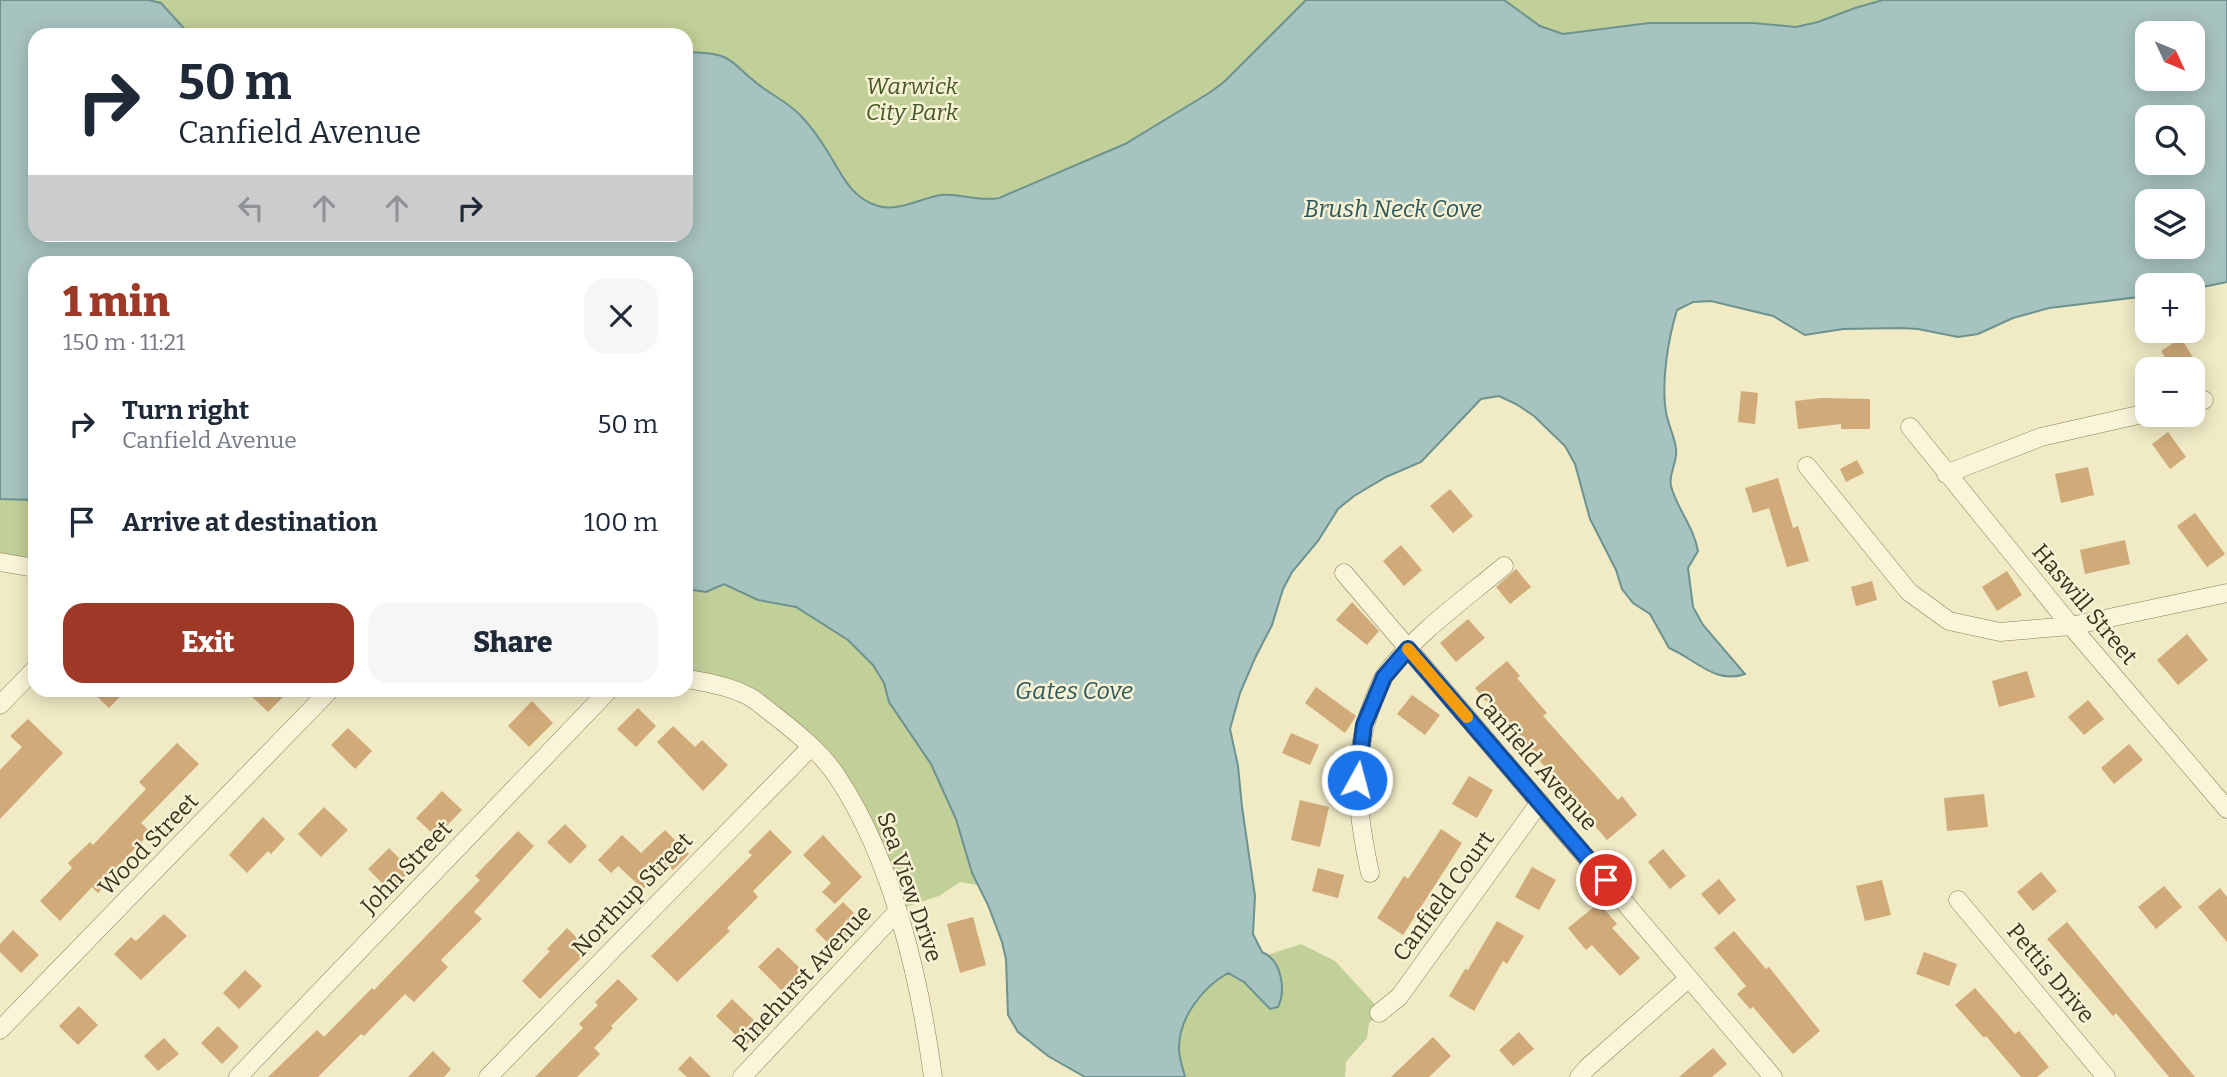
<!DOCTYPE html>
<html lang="en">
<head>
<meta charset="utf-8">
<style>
	body { margin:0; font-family:Bitter,serif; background:#f6f6f7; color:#1f2937; height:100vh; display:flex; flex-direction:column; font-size:26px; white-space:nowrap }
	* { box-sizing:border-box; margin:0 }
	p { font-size:23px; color:#747a83 }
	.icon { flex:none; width:38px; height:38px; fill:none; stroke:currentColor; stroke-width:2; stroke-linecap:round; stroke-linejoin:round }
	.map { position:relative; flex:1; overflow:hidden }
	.side { position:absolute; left:28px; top:256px; width:665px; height:441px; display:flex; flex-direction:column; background:#fff; border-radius:21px; box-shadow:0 4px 18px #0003 }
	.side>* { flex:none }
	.hud { position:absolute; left:28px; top:28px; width:665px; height:214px; border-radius:21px; box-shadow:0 4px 18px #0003; background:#fff; color:#1f2937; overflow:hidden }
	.needle { width:46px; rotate:134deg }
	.buttons { position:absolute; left:2135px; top:21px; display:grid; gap:14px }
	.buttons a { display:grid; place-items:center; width:70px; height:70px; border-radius:14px; background:#fff; box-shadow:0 4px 18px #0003; font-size:35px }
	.pin { position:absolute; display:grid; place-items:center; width:60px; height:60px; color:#fff; margin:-30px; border:4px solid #fff; border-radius:50%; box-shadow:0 2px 7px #0007 }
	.me { position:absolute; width:77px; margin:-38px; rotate:7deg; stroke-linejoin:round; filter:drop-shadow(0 0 5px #0008) }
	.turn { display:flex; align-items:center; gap:24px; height:147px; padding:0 35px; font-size:32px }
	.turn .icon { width:91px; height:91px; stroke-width:2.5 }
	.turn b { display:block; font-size:49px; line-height:60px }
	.lanes { display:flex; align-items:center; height:66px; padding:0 35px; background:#0003; justify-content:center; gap:35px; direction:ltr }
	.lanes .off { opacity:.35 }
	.round { display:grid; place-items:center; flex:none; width:74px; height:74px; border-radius:21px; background:#f6f6f7 }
	.headline { display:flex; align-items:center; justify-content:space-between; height:119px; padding:0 35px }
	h1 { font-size:42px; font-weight:800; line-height:52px; color:#9e3827 }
	.button { display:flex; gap:14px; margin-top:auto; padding:14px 35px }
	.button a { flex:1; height:80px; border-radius:21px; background:#9e3827; color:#fff; font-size:28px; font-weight:800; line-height:80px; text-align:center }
	.button a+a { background:#f6f6f7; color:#1f2937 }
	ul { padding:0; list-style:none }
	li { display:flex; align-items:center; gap:21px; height:98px; padding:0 35px }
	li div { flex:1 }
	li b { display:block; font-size:26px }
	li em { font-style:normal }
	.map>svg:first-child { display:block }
	.green { fill:#c1cf98 }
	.water { fill:#a7c3bf; stroke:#6c938f; stroke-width:2; fill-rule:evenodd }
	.building { fill:#d0aa79 }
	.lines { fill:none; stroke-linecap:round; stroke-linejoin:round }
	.street-casing { stroke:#8c7c5a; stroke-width:19 }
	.street { stroke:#faf5d9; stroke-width:18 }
	.route-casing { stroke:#114b97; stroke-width:18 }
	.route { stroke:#1a73e8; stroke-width:12 }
	.slow { stroke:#f59e0b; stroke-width:12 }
	.labels { text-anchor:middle; stroke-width:5; stroke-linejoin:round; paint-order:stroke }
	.park-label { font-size:23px; font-style:italic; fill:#445924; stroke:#f7f2d5 }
	.street-label { font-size:23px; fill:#3c311e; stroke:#f7f2d5 }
	.water-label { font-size:24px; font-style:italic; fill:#2d585c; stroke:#f7f2d5 }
</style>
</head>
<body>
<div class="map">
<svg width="2227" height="1077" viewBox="0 0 2227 1077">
	<rect width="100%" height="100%" fill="#f0eac5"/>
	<g class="green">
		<path d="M148,0h1158l-82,82 -15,11 -84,51 -109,48 -35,9 -96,7c-46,-9 -56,-63 -84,-93 -14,-14 -34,-22 -49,-35 -5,-4 -9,-11 -15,-15 -15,-11 -32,-13 -51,-12v-18h-496z"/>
		<path d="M1504,0h379l-28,8 -37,14 -22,5 -43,-4h-104l-86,11 -23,-8z"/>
		<path d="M0,499l35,1v69l-35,-5z"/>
		<path d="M724,584l34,16 38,7 52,33 25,25 11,18 5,19 42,62 25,55 21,66 -17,-3 -21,14 -40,13 -60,-131 -89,-80 -64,-18v-91l20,3z"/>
		<path d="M1301,944l34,17 46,50 -12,12 -2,15 -21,24 -1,15h-160c-2,-9 -6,-19 -6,-27 -1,-32 24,-63 50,-77l15,9 26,27 9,-39 -11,-15z"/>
	</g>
	<path class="water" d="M0,0h148l13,3 29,32h-155v199h651l1,-182c13,1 25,0 37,5 13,6 18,15 29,23 14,13 34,21 47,35 9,9 19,23 26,34 14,22 24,49 52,57 21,6 43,-8 63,-11 20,-2 35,7 58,3l126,-54 84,-51 15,-11 82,-82h198l36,26 23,8 86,-11h104l43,4 22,-5 37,-14 28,-8h344v282l-34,7v-4h-46v11l-98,12 -36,10 -35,16 -20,3 -40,-8 -18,-1 -57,1 -38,6 -32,-19 -62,-15 -18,1 -16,8c-9,29 -16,73 -11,102 2,13 9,25 10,37 2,12 -8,26 -5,37 6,23 23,41 27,65l-10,17 5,39 10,18 42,49c-30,11 -51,-16 -76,-26l-19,-34 -17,-11 -11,-14 -6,-19 -26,-51 -15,-55 -10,-18 -31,-30 -18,-12 -17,-8 -18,3 -60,63 -35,15 -32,19 -16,13 -20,32 -26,31 -9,17 -11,36 -17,33 -15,35 -10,36 8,37 4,41 13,89 -2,38 9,18c20,8 24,38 16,55l-8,2 -26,-27 -16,-9c-25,14 -50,45 -49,77 0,8 4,18 6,27h-100l-37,-21 -30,-24 -10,-17 -2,-56 -4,-17 -14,-37 -16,-32 -16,-54 -25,-55 -42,-62 -5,-19 -11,-18 -25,-25 -52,-33 -38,-7 -34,-16 -18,8 -20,-3v-327h-651v238l-35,-1zM2147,33h46v46h-46zM2147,117h46v46h-46zM2147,201h46v46h-46z"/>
	<g class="building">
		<path d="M2181,338l19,31h-28l-11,-18z"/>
		<path d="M1741,391l17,2 -3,31 -17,-2z"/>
		<path d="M1821,398l49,1v30h-29v-5l-43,5 -3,-28z"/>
		<path d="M2168,432l18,25 -16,12 -18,-25z"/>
		<path d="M1857,460l7,13 -18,9 -6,-13z"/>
		<path d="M2088,467l6,28 -33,8 -6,-29z"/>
		<path d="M1778,478l15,50 5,-2 11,35 -22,6 -18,-59 -16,5 -8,-25z"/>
		<path d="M1450,489l23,27 -20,17 -23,-27z"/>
		<path d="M2195,513l30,41 -18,13 -30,-41z"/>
		<path d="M2125,540l5,24 -45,10 -5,-24z"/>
		<path d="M1401,545l21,25 -18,16 -21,-25z"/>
		<path d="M1516,569l15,18 -21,17 -14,-17z"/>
		<path d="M2007,571l15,24 -25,16 -15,-24z"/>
		<path d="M1872,581l5,19 -21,6 -5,-19z"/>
		<path d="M1352,602l27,29 -12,14 -31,-25z"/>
		<path d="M1468,619l17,19 -29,24 -16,-19z"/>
		<path d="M2187,634l21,26 -30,25 -21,-25z"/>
		<path d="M1507,661l13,15 -3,2 30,35 -4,3 75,84 4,-4 15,19 -30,25 -31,-36 -2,2 -15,-18 2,-2 -42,-50 -3,2 -41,-50z"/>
		<path d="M2027,671l8,26 -36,10 -7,-26z"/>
		<path d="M1316,687l40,29 -11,17 -40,-30z"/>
		<path d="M90,690h37l-18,18z"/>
		<path d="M245,690h45l-22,22z"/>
		<path d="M1412,695l28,20 -15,20 -28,-21z"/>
		<path d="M2088,700l16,19 -20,16 -16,-18z"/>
		<path d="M532,701l21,22 -24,24 -21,-21z"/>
		<path d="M638,708l18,18 -20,21 -19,-18z"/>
		<path d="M28,719l35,34 -63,66v-49l22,-23 -12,-11z"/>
		<path d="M673,726l22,21 7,-7 26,25 -25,26 -46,-49z"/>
		<path d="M348,728l24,23 -17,18 -24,-24z"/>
		<path d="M1291,733l28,12 -9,20 -28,-12z"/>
		<path d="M177,743l22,21 -58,59 10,9 -35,36 3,3 -21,22 -6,-6 -32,34 -20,-20 32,-33 -4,-5 22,-21 3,3 53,-56 -7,-7z"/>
		<path d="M2129,744l14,16 -29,24 -13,-16z"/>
		<path d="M1469,776l24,14 -16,28 -25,-14z"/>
		<path d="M442,791l20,19 -26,27 -20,-19z"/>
		<path d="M1984,794l4,33 -41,4 -3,-33z"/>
		<path d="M1300,800l29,7 -9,40 -29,-7z"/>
		<path d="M324,807l24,23 -27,27 -23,-23z"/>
		<path d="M263,817l22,22 -14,15 -3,-3 -21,22 -18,-18z"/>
		<path d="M565,824l22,22 -17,18 -23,-22z"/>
		<path d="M1441,829l21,14 -59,92 -26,-17 27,-42 4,3z"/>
		<path d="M665,830l24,24 -16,16 -6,-6 -24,25 -25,-23 -7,7 -13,-13 24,-25 19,18z"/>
		<path d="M770,830l22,22 -39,39 5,6 -31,31 3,3 -53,51 -26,-26 101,-101 -4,-3z"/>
		<path d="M518,831l16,15 -60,66 8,7 -41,41 7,7 -34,35 -9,-8 -41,42 -3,-2 -43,43h-50l49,-47 7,7 48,-49 2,2 106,-110 -5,-4z"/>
		<path d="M823,835l39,42 -27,27 -13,-12 9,-9 -28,-28z"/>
		<path d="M389,848l22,22 -21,21 -22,-22z"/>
		<path d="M1663,849l23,27 -16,13 -22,-27z"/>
		<path d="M1532,867l24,13 -17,30 -24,-13z"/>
		<path d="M1318,868l26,7 -6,23 -26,-7z"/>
		<path d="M2041,872l16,19 -24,20 -16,-19z"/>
		<path d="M1719,879l17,21 -17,15 -18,-21z"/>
		<path d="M1882,880l9,35 -26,6 -9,-35z"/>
		<path d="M2164,886l18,21 -26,22 -18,-22z"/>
		<path d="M2220,888l7,9v45l-29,-35z"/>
		<path d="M843,902l21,21 -28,28 -21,-21z"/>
		<path d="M1599,903l18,21 -5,4 28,30 -20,18 -28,-31 -6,5 -18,-22z"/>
		<path d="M164,914l23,22 -46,44 -27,-26 17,-17 5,4z"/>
		<path d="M973,917l13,48 -26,8 -13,-49z"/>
		<path d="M1497,921l27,15 -17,28 -4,-3 -29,50 -25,-15 16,-27 3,1z"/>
		<path d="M2067,922l64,78 64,77h-26l-53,-64 -3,3 -66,-77z"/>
		<path d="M567,928l22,22 -49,49 -18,-18 28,-30 -3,-2z"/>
		<path d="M13,930l26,25 -18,18 -21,-21v-8z"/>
		<path d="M1734,931l32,38 3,-2 51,64 -27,23 -40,-47 -3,2 -13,-15 9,-8 -32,-38z"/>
		<path d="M778,947l27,26 -20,21 -27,-27z"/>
		<path d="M1924,952l33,12 -8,22 -33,-12z"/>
		<path d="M245,970l17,16 -23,23 -16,-16z"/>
		<path d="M618,979l20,20 -27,27 2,2 -19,20 6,6 -23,23h-42l48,-49 -4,-4 19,-19 -3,-3z"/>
		<path d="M1975,988l40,46 4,-3 30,36 -12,10h-16l-35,-41 -2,2 -29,-33z"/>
		<path d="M732,999l31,30 -17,16 -30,-29z"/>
		<path d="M79,1006l19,19 -20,20 -19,-19z"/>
		<path d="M218,1026l21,21 -17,17 -21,-21z"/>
		<path d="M1519,1032l15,17 -21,17 -14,-16z"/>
		<path d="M1433,1037l18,19 -22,21h-38z"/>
		<path d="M164,1038l15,16 -21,17 -14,-15z"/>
		<path d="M1713,1048l14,16 -15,13h-33z"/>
		<path d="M433,1051l18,18 -7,8h-36z"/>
		<path d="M690,1056l21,21h-24l-9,-8z"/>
	</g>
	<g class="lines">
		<g class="street-casing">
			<g id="street">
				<path d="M2193,403l11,-3"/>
				<path d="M1910,427l161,199 156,183"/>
				<path d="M1807,466l102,126 40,29 51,11 71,-6 156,-33"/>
				<path d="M1946,474l95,-37 106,-24"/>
				<path d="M0,562l35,6"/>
				<path d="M1344,573l429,504"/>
				<path d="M686,679c20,3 44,7 62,17 9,4 17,13 26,19 23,18 48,38 64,63 55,83 82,202 95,299"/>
				<path d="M0,705l35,-36"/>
				<path d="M1370,873c-13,-60 -20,-115 4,-174 4,-8 6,-17 11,-24 31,-42 80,-76 119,-109"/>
				<path d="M1958,900l148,177"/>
				<path d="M1379,1013l20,-16 141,-195"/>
				<path d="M0,1030l330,-340"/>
				<path d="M238,1077l371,-387"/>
				<path d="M488,1077l323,-330"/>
				<path d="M742,1077l155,-165"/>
				<path d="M1579,1077l9,-10 100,-88"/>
			</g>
		</g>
		<use href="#street" class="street"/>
	</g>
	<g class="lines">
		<g class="route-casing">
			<path id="route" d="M1357,780l7,-55 20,-48 24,-28 198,231"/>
		</g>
		<use href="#route" class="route"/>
		<path class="slow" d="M1408,649l59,68"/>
	</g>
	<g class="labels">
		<g class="park-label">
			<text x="912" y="94">Warwick<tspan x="912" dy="26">City Park</tspan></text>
		</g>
		<g class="street-label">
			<text transform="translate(2085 604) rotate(50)" y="8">Haswill Street</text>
			<text transform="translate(1536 761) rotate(49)" y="8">Canfield Avenue</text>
			<text transform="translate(148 844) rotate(-46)" y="8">Wood Street</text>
			<text transform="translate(406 867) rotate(-46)" y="8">John Street</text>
			<text transform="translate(910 887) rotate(71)" y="8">Sea View Drive</text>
			<text transform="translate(632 894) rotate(-46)" y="8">Northup Street</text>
			<text transform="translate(1443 896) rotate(-54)" y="8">Canfield Court</text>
			<text transform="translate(2051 973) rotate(50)" y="8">Pettis Drive</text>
			<text transform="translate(802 978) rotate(-47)" y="8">Pinehurst Avenue</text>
		</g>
		<g class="water-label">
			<text x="1393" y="217">Brush Neck Cove</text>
			<text x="1074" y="699">Gates Cove</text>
		</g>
	</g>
</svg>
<div class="buttons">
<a><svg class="needle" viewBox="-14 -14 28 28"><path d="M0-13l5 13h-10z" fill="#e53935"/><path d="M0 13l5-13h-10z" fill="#747a83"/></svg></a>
<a><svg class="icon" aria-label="search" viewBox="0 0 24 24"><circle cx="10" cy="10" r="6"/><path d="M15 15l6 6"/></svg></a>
<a><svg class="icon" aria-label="layers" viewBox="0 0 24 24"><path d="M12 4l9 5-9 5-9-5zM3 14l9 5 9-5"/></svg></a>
<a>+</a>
<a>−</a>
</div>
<div class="pin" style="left:1606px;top:880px;background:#d93025"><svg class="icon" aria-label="arrive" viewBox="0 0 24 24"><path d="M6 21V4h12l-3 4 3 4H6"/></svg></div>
<svg class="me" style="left:1357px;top:780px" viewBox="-20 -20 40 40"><circle r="17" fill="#1a73e8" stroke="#fff" stroke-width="3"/><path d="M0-11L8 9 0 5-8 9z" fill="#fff"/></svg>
<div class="hud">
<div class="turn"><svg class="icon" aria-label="right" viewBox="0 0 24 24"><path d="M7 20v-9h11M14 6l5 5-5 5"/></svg><div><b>50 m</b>Canfield Avenue</div></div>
<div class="lanes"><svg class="icon off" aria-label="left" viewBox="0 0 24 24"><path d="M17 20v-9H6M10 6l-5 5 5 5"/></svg><svg class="icon off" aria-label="ahead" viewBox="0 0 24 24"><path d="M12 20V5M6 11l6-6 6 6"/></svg><svg class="icon off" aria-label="ahead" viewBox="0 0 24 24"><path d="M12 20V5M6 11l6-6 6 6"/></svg><svg class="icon" aria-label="right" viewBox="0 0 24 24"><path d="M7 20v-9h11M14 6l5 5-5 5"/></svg></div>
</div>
<section class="side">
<div class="headline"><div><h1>1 min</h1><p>150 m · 11:21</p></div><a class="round"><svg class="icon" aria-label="close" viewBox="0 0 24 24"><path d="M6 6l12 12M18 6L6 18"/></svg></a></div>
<ul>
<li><svg class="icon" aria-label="right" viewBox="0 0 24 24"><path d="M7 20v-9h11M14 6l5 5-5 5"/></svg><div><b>Turn right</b><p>Canfield Avenue</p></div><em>50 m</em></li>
<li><svg class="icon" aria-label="arrive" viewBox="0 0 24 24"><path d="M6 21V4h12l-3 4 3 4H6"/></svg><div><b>Arrive at destination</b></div><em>100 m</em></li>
</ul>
<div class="button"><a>Exit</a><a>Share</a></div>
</section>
</div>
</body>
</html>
